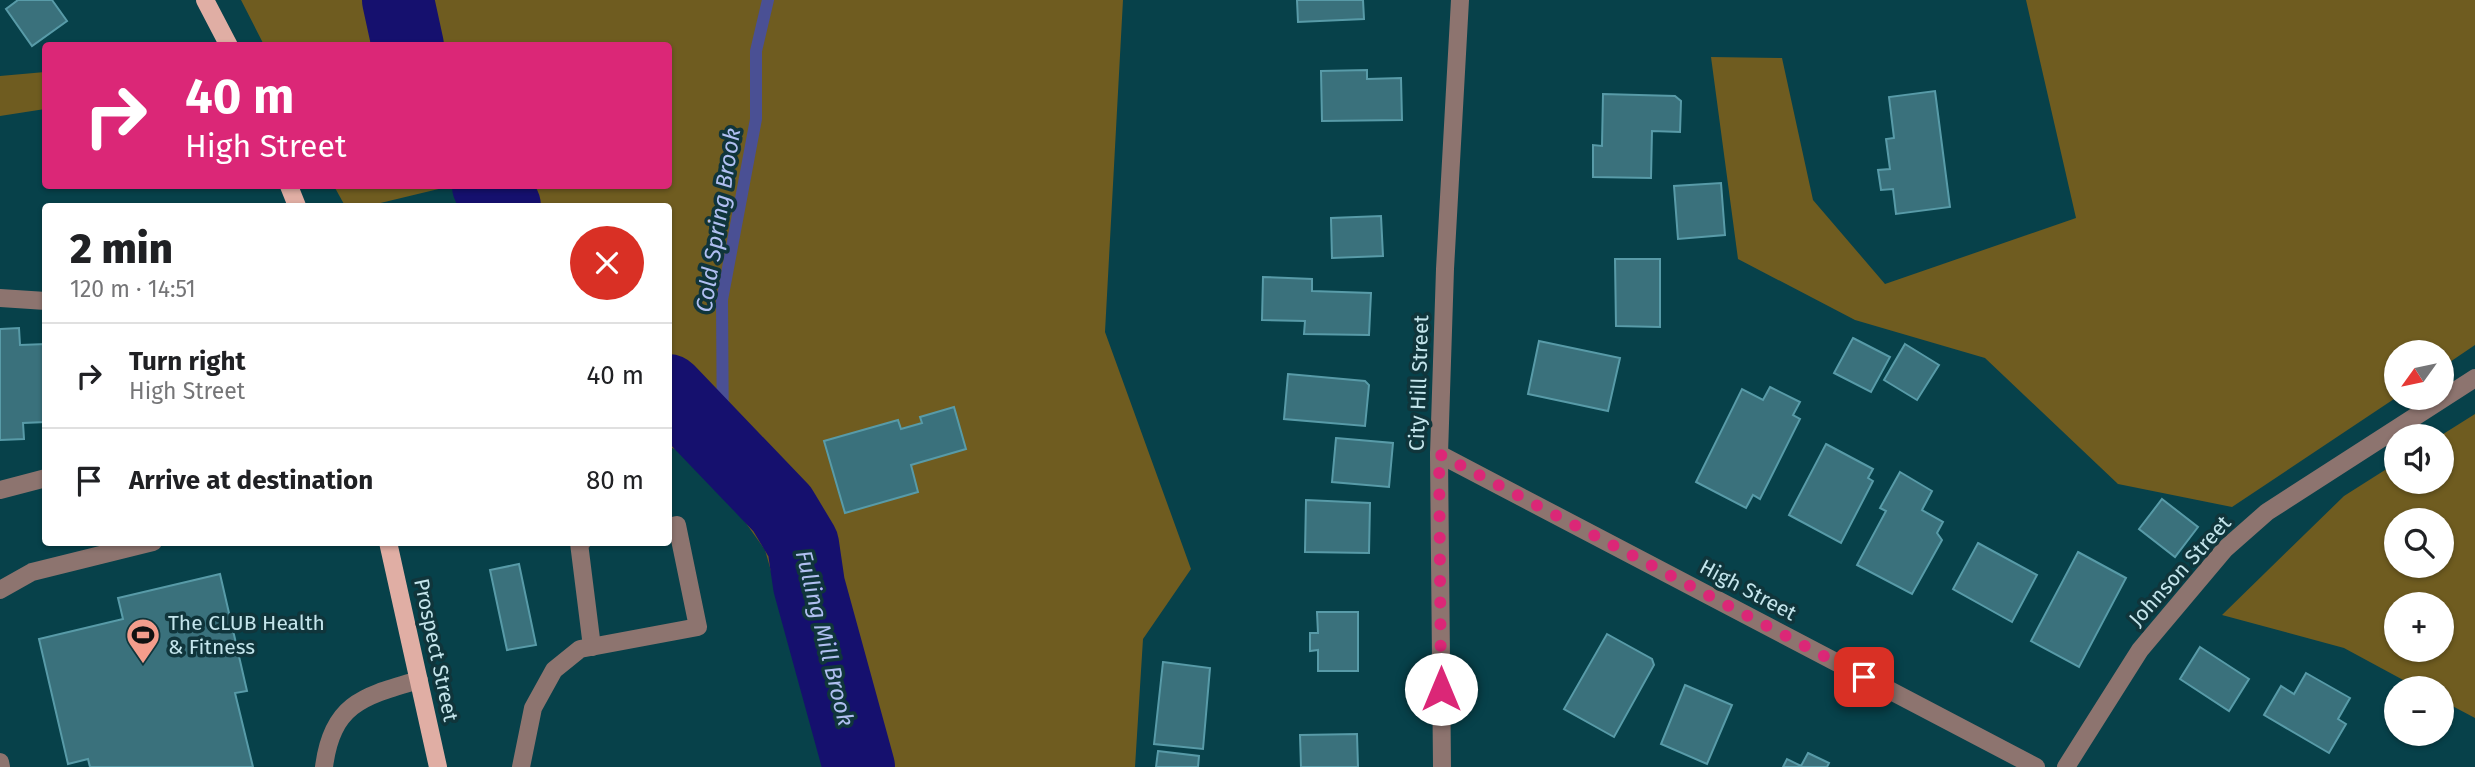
<!DOCTYPE html>
<html lang="en">
<head>
<meta charset="utf-8">
<style>
	body { margin:0; font-family:"Fira Sans",sans-serif; background:#f2f2f2; color:#202124; height:100vh; display:flex; flex-direction:column; font-size:26px; white-space:nowrap }
	* { box-sizing:border-box; margin:0 }
	p { font-size:23px; color:#757577 }
	.icon { flex:none; width:38px; height:38px; fill:none; stroke:currentColor; stroke-width:2; stroke-linecap:round; stroke-linejoin:round }
	.map { position:relative; flex:1; overflow:hidden }
	.details { position:absolute; left:42px; top:203px; width:630px; height:343px; display:flex; flex-direction:column; background:#fff; border-radius:7px; box-shadow:0 2px 5px #0004 }
	.details>* { flex:none }
	.guide { position:absolute; left:42px; top:42px; width:630px; height:147px; border-radius:7px; box-shadow:0 2px 5px #0004; background:#db2777; color:#fff; overflow:hidden }
	.needle { width:46px; rotate:237deg }
	.buttons { position:absolute; left:2384px; top:340px; display:grid; gap:14px }
	.buttons a { display:grid; place-items:center; width:70px; height:70px; border-radius:50%; background:#fff; box-shadow:0 2px 5px #0004; font-size:35px }
	.pin { position:absolute; display:grid; place-items:center; width:60px; height:60px; color:#fff; margin:-30px; border-radius:14px; box-shadow:0 4px 10px #0006 }
	.me { position:absolute; width:77px; margin:-38px; rotate:0deg; stroke-linejoin:round; filter:drop-shadow(0 0 5px #0008) }
	.turn { display:flex; align-items:center; gap:24px; height:147px; padding:0 28px; font-size:32px }
	.turn .icon { width:91px; height:91px; stroke-width:2.5 }
	.turn b { display:block; font-size:49px; line-height:60px }
	.round { display:grid; place-items:center; flex:none; width:74px; height:74px; border-radius:37px; background:#f2f2f2 }
	.summary { display:flex; align-items:center; justify-content:space-between; height:119px; padding:0 28px }
	h1 { font-size:42px; font-weight:800; line-height:52px }
	ul { padding:0; list-style:none }
	li { display:flex; align-items:center; gap:21px; height:105px; padding:0 28px; border-top:2px solid #e0e0e0 }
	li div { flex:1 }
	li b { display:block; font-size:26px }
	li em { font-style:normal }
	.map>svg:first-child { display:block }
	.green { fill:#6f5c20; fill-rule:evenodd }
	.lines { fill:none; stroke-linecap:round; stroke-linejoin:round }
	.stream { stroke:#4a5094; stroke-width:12 }
	.river { stroke:#15106e; stroke-width:72 }
	.building { fill:#3a717c; stroke:#589ba8; stroke-width:2 }
	.minor { stroke:#8d746f; stroke-width:18 }
	.major { stroke:#e0aea4; stroke-width:18 }
	.route { stroke:#db2777; stroke-width:12; stroke-dasharray:0 21.6 }
	.labels { text-anchor:middle; stroke-width:7; stroke-linejoin:round; paint-order:stroke }
	.street-label { font-size:21px; fill:#c4e5ec; stroke:#10353b }
	.poi-label { font-size:21px; fill:#c4e5ec; stroke:#10353b; text-anchor:start }
	.water-label { font-size:23px; font-style:italic; fill:#b0bff1; stroke:#10353b }
</style>
</head>
<body>
<div class="map">
<svg width="2475" height="767" viewBox="0 0 2475 767">
	<rect width="100%" height="100%" fill="#07414a"/>
	<g class="green">
		<path d="M241,0h882l-18,332 86,237 -48,70 -8,128h-308l-62,-217 -66,-93 -30,-10 -1,-241h-206l-9,-20h215v-140l-404,-1z"/>
		<path d="M2026,0h449v345l-34,23v-16h-45l1,45 -165,110 -114,-23 -133,-126 -130,-38 -117,-61 -27,-202 71,1 31,142 72,84 191,-66z"/>
		<path d="M45,72v37l-45,7v-40z"/>
		<path d="M334,186h117l-83,20h-23z"/>
		<path d="M2475,414v304l-34,-18v-12h-23l-74,-40 -122,-33 122,-119 52,-33v18h45l-1,-45zM2396,520h45v45h-45zM2396,604h45v45h-45z"/>
	</g>
	<g class="lines">
		<path class="stream" d="M723,448l-1,-148 34,-181v-68l12,-51"/>
		<g class="river">
			<path d="M398,0l10,46"/>
			<path d="M488,186l17,20"/>
			<path d="M668,390l114,119 21,35 6,41 50,182"/>
		</g>
	</g>
	<g class="building">
		<path d="M18,0h34l15,21 -35,25 -26,-37z"/>
		<path d="M1297,0h66l1,19 -66,3z"/>
		<path d="M1367,70v9l34,-1 1,42 -80,1 -1,-50z"/>
		<path d="M1935,91l15,116 -54,7 -3,-25 -12,1 -3,-20 12,-1 -4,-30 8,-1 -5,-41z"/>
		<path d="M1603,94l72,2 6,5 -1,31 -28,-1 -1,47 -58,-1v-32l9,1z"/>
		<path d="M1721,183l4,52 -47,4 -4,-53z"/>
		<path d="M1381,216l2,40 -51,2 -1,-40z"/>
		<path d="M1615,259h45v68l-44,-1z"/>
		<path d="M1263,277l49,2v12l59,2 -2,42 -65,-1 1,-13 -43,-1z"/>
		<path d="M19,328l1,17 26,-1v78l-23,1 1,16 -24,1v-111z"/>
		<path d="M1853,338l37,19 -19,35 -37,-19z"/>
		<path d="M1539,341l81,17 -12,53 -80,-17z"/>
		<path d="M1905,344l34,21 -22,35 -33,-20z"/>
		<path d="M1288,374l77,7 4,4 -4,41 -81,-7z"/>
		<path d="M1770,387l30,15 -7,13 7,4 -40,80 -7,-4 -7,13 -50,-26 46,-93 21,11z"/>
		<path d="M954,407l12,42 -55,16 7,27 -73,21 -21,-72 74,-21 3,9 21,-6 -2,-6z"/>
		<path d="M1336,438l57,5 -4,44 -57,-5z"/>
		<path d="M1826,444l47,25 -5,9 5,3 -32,62 -52,-28z"/>
		<path d="M1900,472l32,19 -10,19 21,12 -6,11 5,7 -30,54 -55,-29 29,-54 -6,-3z"/>
		<path d="M2162,499l36,28 -23,30 -36,-28z"/>
		<path d="M1306,500l64,3 -1,50 -64,-1z"/>
		<path d="M1978,543l59,32 -25,47 -59,-33z"/>
		<path d="M2078,552l48,26 -47,89 -48,-26z"/>
		<path d="M519,564l17,81 -29,5 -17,-80z"/>
		<path d="M220,574l27,117 -12,2 18,74h-163l-2,-8 -20,5 -29,-125 84,-20 -5,-21z"/>
		<path d="M1317,612h41v59h-40v-21l-8,1v-18h8z"/>
		<path d="M1607,634l45,25 2,6 -40,72 -50,-28z"/>
		<path d="M2200,647l49,32 -20,32 -49,-32z"/>
		<path d="M1163,662l47,6 -7,81 -49,-5z"/>
		<path d="M2306,673l44,25 -12,21 8,5 -17,29 -65,-38 17,-29 13,8z"/>
		<path d="M1685,685l47,20 -25,59 -46,-20z"/>
		<path d="M1357,734l1,33h-57l-1,-32z"/>
		<path d="M1158,751l41,5 -1,11h-42z"/>
		<path d="M1808,753l21,10 -2,4h-44l4,-8 14,7z"/>
	</g>
	<g class="lines">
		<g class="minor">
			<path d="M0,298l46,3"/>
			<path d="M1439,454l597,313"/>
			<path d="M0,490l46,-12"/>
			<path d="M582,542l-3,1 13,104"/>
			<path d="M0,590l32,-18 121,-30"/>
			<path d="M0,762l1,5"/>
			<path d="M324,767c8,-64 40,-71 95,-87"/>
			<path d="M521,767l12,-59 21,-38 26,-21 118,-22 -21,-102 -9,2"/>
			<path d="M1442,767l-3,-313 6,-185 15,-269"/>
			<path d="M2066,767l74,-117 85,-101 42,-37 208,-134"/>
		</g>
		<g class="major">
			<path d="M205,0l24,46"/>
			<path d="M289,186l8,20"/>
			<path d="M388,542l50,225"/>
		</g>
	</g>
	<g class="lines">
		<path class="route" d="M1441,689l-2,-235 425,223"/>
	</g>
	<defs>
		<g id="stadium-pin" transform="scale(1.75)"><path d="M0 17L-7.5 6A9.5 9.5 0 1 1 7.5 6Z" fill="#f49d8c" stroke="#10353b"/><path d="M0-5a6.5 5 0 1 0 0 10a6.5 5 0 1 0 0-10ZM-3.5-1.8h7v3.6h-7Z" fill="#111"/></g>
	</defs>
	<g fill-rule="evenodd">
		<use href="#stadium-pin" x="143" y="635"/>
	</g>
	<g class="labels">
		<g class="street-label">
			<text transform="translate(1419 383) rotate(-88)" y="7">City Hill Street</text>
			<text transform="translate(2180 571) rotate(-48)" y="7">Johnson Street</text>
			<text transform="translate(1748 590) rotate(28)" y="7">High Street</text>
			<text transform="translate(436 650) rotate(78)" y="7">Prospect Street</text>
		</g>
		<g class="poi-label">
			<text x="168" y="630">The CLUB Health<tspan x="168" dy="24">&amp; Fitness</tspan></text>
		</g>
		<g class="water-label">
			<text transform="translate(718 220) rotate(-81)" y="8">Cold Spring Brook</text>
			<text transform="translate(825 638) rotate(76)" y="8">Fulling Mill Brook</text>
		</g>
	</g>
</svg>
<div class="buttons">
<a><svg class="needle" viewBox="-14 -14 28 28"><path d="M0-13l5 13h-10z" fill="#e53935"/><path d="M0 13l5-13h-10z" fill="#757577"/></svg></a>
<a><svg class="icon" aria-label="sound" viewBox="0 0 24 24"><path d="M4 9h4l5-4v14l-5-4H4zM17 9q2 3 0 6"/></svg></a>
<a><svg class="icon" aria-label="search" viewBox="0 0 24 24"><circle cx="10" cy="10" r="6"/><path d="M15 15l6 6"/></svg></a>
<a>+</a>
<a>−</a>
</div>
<div class="pin" style="left:1864px;top:677px;background:#d93025"><svg class="icon" aria-label="arrive" viewBox="0 0 24 24"><path d="M6 21V4h12l-3 4 3 4H6"/></svg></div>
<svg class="me" style="left:1441px;top:689px" viewBox="-20 -20 40 40"><circle r="19" fill="#fff"/><path d="M0-13L10 11 0 6-10 11z" fill="#db2777"/></svg>
<div class="guide">
<div class="turn"><svg class="icon" aria-label="right" viewBox="0 0 24 24"><path d="M7 20v-9h11M14 6l5 5-5 5"/></svg><div><b>40 m</b>High Street</div></div>
</div>
<section class="details">
<div class="summary"><div><h1>2 min</h1><p>120 m · 14:51</p></div><a class="round" style="background:#d93025;color:#fff"><svg class="icon" aria-label="close" viewBox="0 0 24 24"><path d="M6 6l12 12M18 6L6 18"/></svg></a></div>
<ul>
<li><svg class="icon" aria-label="right" viewBox="0 0 24 24"><path d="M7 20v-9h11M14 6l5 5-5 5"/></svg><div><b>Turn right</b><p>High Street</p></div><em>40 m</em></li>
<li><svg class="icon" aria-label="arrive" viewBox="0 0 24 24"><path d="M6 21V4h12l-3 4 3 4H6"/></svg><div><b>Arrive at destination</b></div><em>80 m</em></li>
</ul>
</section>
</div>
</body>
</html>
